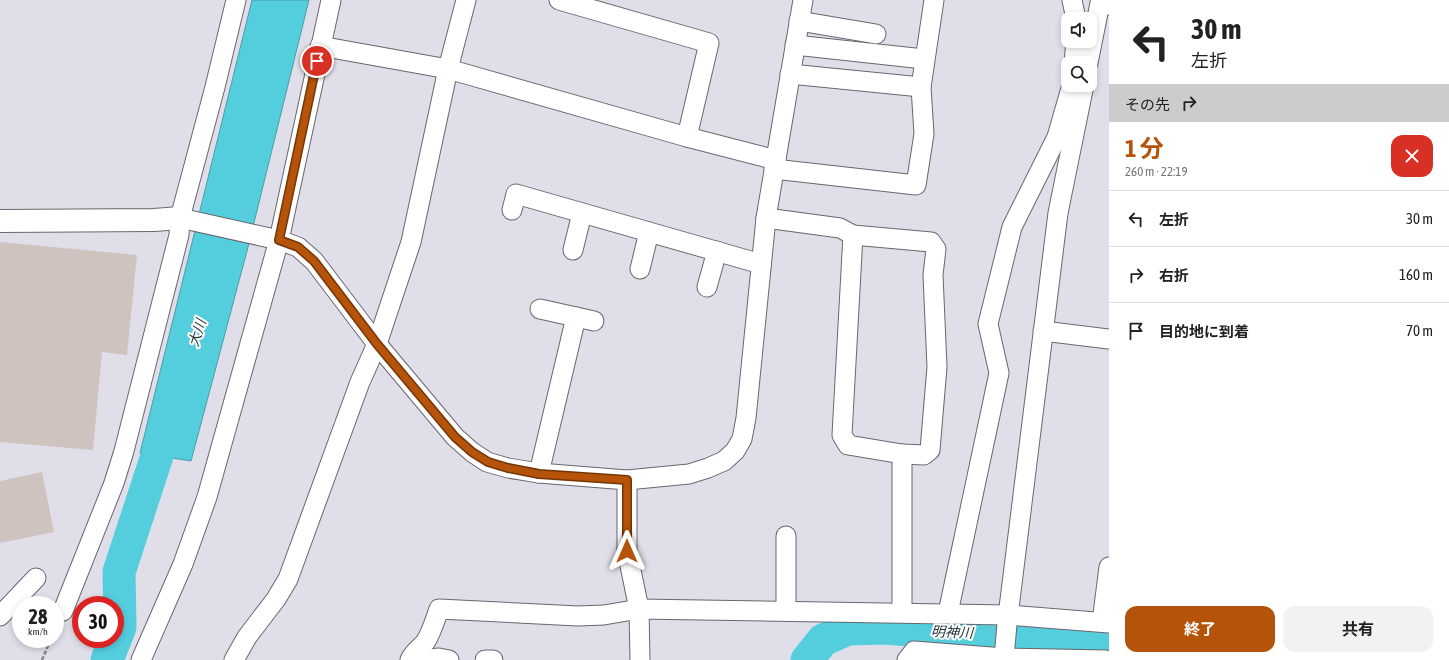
<!DOCTYPE html>
<html lang="ja">
<head>
<meta charset="utf-8">
<style>
	body { margin:0; font-family:"Asap Condensed","Noto Sans JP",sans-serif; background:#f2f2f2; color:#222; height:100vh; display:flex; flex-direction:column; font-size:15px; white-space:nowrap }
	* { box-sizing:border-box; margin:0 }
	p { font-size:13px; color:#767676 }
	.icon { flex:none; width:22px; height:22px; fill:none; stroke:currentColor; stroke-width:2; stroke-linecap:round; stroke-linejoin:round }
	.map { position:relative; flex:1; overflow:hidden }
	.details { display:flex; flex-direction:column; background:#fff; width:340px }
	.details>* { flex:none }
	.guide { background:#fff; color:#222; overflow:hidden }
	.tools { position:absolute; left:1061px; top:12px; display:grid; gap:8px }
	.tools a { display:grid; place-items:center; width:36px; height:36px; border-radius:8px; background:#fff; box-shadow:0 2px 6px #0003; font-size:20px }
	.speed { position:absolute; left:12px; top:596px; display:flex; gap:8px; font-size:20px; font-weight:700; text-align:center }
	.speed>* { display:grid; place-content:center; width:52px; height:52px; border-radius:50%; background:#fff; box-shadow:0 2px 6px #0003; line-height:1 }
	.speed small { font-size:10px; font-weight:400 }
	.speed .limit { border:6px solid #d22; background:#fff; color:#111 }
	.pin { position:absolute; display:grid; place-items:center; width:34px; height:34px; color:#fff; margin:-17px; border:2px solid #fff; border-radius:50%; box-shadow:0 1px 4px #0007 }
	.me { position:absolute; width:44px; margin:-22px; rotate:0deg; stroke-linejoin:round; filter:drop-shadow(0 0 3px #0008) }
	.turn { display:flex; align-items:center; gap:14px; height:84px; padding:0 16px; font-size:18px }
	.turn .icon { width:52px; height:52px; stroke-width:2.5 }
	.turn b { display:block; font-size:28px; line-height:34px }
	.then { display:flex; align-items:center; height:38px; padding:0 16px; background:#0003; gap:8px; font-size:15px }
	.round { display:grid; place-items:center; flex:none; width:42px; height:42px; border-radius:12px; background:#f2f2f2 }
	.head { display:flex; align-items:center; justify-content:space-between; height:68px; padding:0 16px }
	h1 { font-size:24px; font-weight:700; line-height:30px; color:#b45309 }
	.cta { display:flex; gap:8px; margin-top:auto; padding:8px 16px }
	.cta a { flex:1; height:46px; border-radius:12px; background:#b45309; color:#fff; font-size:16px; font-weight:700; line-height:46px; text-align:center }
	.cta a+a { background:#f2f2f2; color:#222 }
	ul { padding:0; list-style:none }
	li { display:flex; align-items:center; gap:12px; height:56px; padding:0 16px; border-top:1px solid #e0e0e0 }
	li div { flex:1 }
	li b { display:block; font-size:15px }
	li em { font-style:normal }
	main { display:flex; flex:1; min-height:0 }
	.map>svg:first-child { display:block }
	.water { fill:#54cddd; stroke:#499eaa }
	.lines { fill:none; stroke-linecap:round; stroke-linejoin:round }
	.river { stroke:#54cddd; stroke-width:33 }
	.building { fill:#cfc3bf }
	.minor-casing { stroke:#69666f; stroke-width:21 }
	.tertiary-casing { stroke:#69666f; stroke-width:24 }
	.path { stroke:#87858c; stroke-width:2.5; stroke-dasharray:4 2; stroke-linecap:butt }
	.minor { stroke:#fff; stroke-width:19 }
	.tertiary { stroke:#fff; stroke-width:22 }
	.route-casing { stroke:#753606; stroke-width:10 }
	.route { stroke:#b45309; stroke-width:7 }
	.labels { text-anchor:middle; stroke-width:4; stroke-linejoin:round; paint-order:stroke }
	.water-label { font-size:14px; font-style:italic; fill:#1e3336; stroke:#fff }
</style>
</head>
<body>
<main>
<div class="map">
<svg width="1109" height="660" viewBox="0 0 1109 660">
	<rect width="100%" height="100%" fill="#e0dee8"/>
	<path class="water" d="M252,0h57l-62,251 -56,210 -51,-8z"/>
	<g class="lines">
		<g class="river">
			<path d="M107,660l13,-33 -1,-55 52,-159"/>
			<path d="M807,660l16,-20 25,-11 35,-1 71,5 155,8"/>
		</g>
	</g>
	<g class="building">
		<path d="M0,242l137,13 -10,100 -25,-3 -9,98 -93,-8z"/>
		<path d="M42,472l12,60 -54,11v-62z"/>
	</g>
	<g class="lines">
		<g class="minor-casing">
			<g id="minor">
				<path d="M559,0l150,43 -22,94"/>
				<path d="M1072,0l4,19"/>
				<path d="M799,21l77,13"/>
				<path d="M795,45l129,14"/>
				<path d="M320,46l128,23 239,68 89,23"/>
				<path d="M1074,63l2,-22"/>
				<path d="M1088,63l12,-60 9,2"/>
				<path d="M790,74l131,13 13,-87"/>
				<path d="M774,169l142,16 8,-51 -3,-47"/>
				<path d="M512,210l4,-16 245,70"/>
				<path d="M180,218l99,22 19,7 16,14 63,83 78,93 17,15 15,10 21,6 31,5 88,7 62,-6 19,-6 16,-7 11,-10 7,-12 4,-21 20,-200 37,-218"/>
				<path d="M766,218l74,10 13,7 -11,200 6,10 54,9 22,1 6,-5 7,-83 -4,-92 3,-26 -5,-7 -78,-7"/>
				<path d="M573,250l9,-37"/>
				<path d="M640,269l9,-37"/>
				<path d="M707,287l10,-36"/>
				<path d="M540,309l54,12"/>
				<path d="M1043,331l66,8"/>
				<path d="M902,454v158"/>
				<path d="M539,473l37,-156"/>
				<path d="M627,480v71l12,58 1,51"/>
				<path d="M786,536v75"/>
				<path d="M63,611l51,-128 10,-32 55,-216 1,-17 35,-131 21,-87"/>
				<path d="M948,613l51,-240 -11,-49 24,-97 45,-90 15,-52"/>
				<path d="M0,616l36,-38"/>
				<path d="M1102,622l7,-55"/>
				<path d="M1004,658l3,-34 51,-411 26,-128"/>
				<path d="M141,660l42,-96 24,-67 72,-257 52,-240"/>
				<path d="M234,660l13,-23 29,-38 12,-20 72,-197 17,-38 34,-102 37,-173 18,-69"/>
				<path d="M410,660c3,-8 11,-12 16,-19 6,-10 9,-21 13,-32l139,7 26,-1 35,-6 369,6 101,8"/>
				<path d="M424,660l15,-2 10,2"/>
				<path d="M485,660h8"/>
				<path d="M907,660l7,-9 90,7 101,2"/>
			</g>
		</g>
		<g class="tertiary-casing">
			<path id="tertiary" d="M0,221l154,-1 26,-2"/>
		</g>
		<path class="path" d="M42,660l9,-21"/>
		<use href="#minor" class="minor"/>
		<use href="#tertiary" class="tertiary"/>
	</g>
	<g class="lines">
		<g class="route-casing">
			<path id="route" d="M317,61l-38,179 19,7 16,14 63,83 78,93 17,15 16,10 20,6 31,6 88,6v71"/>
		</g>
		<use href="#route" class="route"/>
	</g>
	<g class="labels">
		<g class="water-label">
			<text transform="translate(197 333) rotate(-72)" y="5">大川</text>
			<text transform="translate(952 632) rotate(3)" y="5">明神川</text>
		</g>
	</g>
</svg>
<div class="tools">
<a><svg class="icon" aria-label="sound" viewBox="0 0 24 24"><path d="M4 9h4l5-4v14l-5-4H4zM17 9q2 3 0 6"/></svg></a>
<a><svg class="icon" aria-label="search" viewBox="0 0 24 24"><circle cx="10" cy="10" r="6"/><path d="M15 15l6 6"/></svg></a>
</div>
<div class="speed"><div>28<small>km/h</small></div><div class="limit">30</div></div>
<div class="pin" style="left:317px;top:61px;background:#d93025"><svg class="icon" aria-label="arrive" viewBox="0 0 24 24"><path d="M6 21V4h12l-3 4 3 4H6"/></svg></div>
<svg class="me" style="left:627px;top:551px" viewBox="-20 -20 40 40"><path d="M0-17L14 15 0 8-14 15z" fill="#b45309" stroke="#fff" stroke-width="4"/></svg>
</div>
<section class="details">
<div class="guide">
<div class="turn"><svg class="icon" aria-label="left" viewBox="0 0 24 24"><path d="M17 20v-9H6M10 6l-5 5 5 5"/></svg><div><b>30 m</b>左折</div></div>
<div class="then">その先<svg class="icon" aria-label="right" viewBox="0 0 24 24"><path d="M7 20v-9h11M14 6l5 5-5 5"/></svg></div>
</div>
<div class="head"><div><h1>1 分</h1><p>260 m · 22:19</p></div><a class="round" style="background:#d93025;color:#fff"><svg class="icon" aria-label="close" viewBox="0 0 24 24"><path d="M6 6l12 12M18 6L6 18"/></svg></a></div>
<ul>
<li><svg class="icon" aria-label="left" viewBox="0 0 24 24"><path d="M17 20v-9H6M10 6l-5 5 5 5"/></svg><div><b>左折</b></div><em>30 m</em></li>
<li><svg class="icon" aria-label="right" viewBox="0 0 24 24"><path d="M7 20v-9h11M14 6l5 5-5 5"/></svg><div><b>右折</b></div><em>160 m</em></li>
<li><svg class="icon" aria-label="arrive" viewBox="0 0 24 24"><path d="M6 21V4h12l-3 4 3 4H6"/></svg><div><b>目的地に到着</b></div><em>70 m</em></li>
</ul>
<div class="cta"><a>終了</a><a>共有</a></div>
</section>
</main>
</body>
</html>
